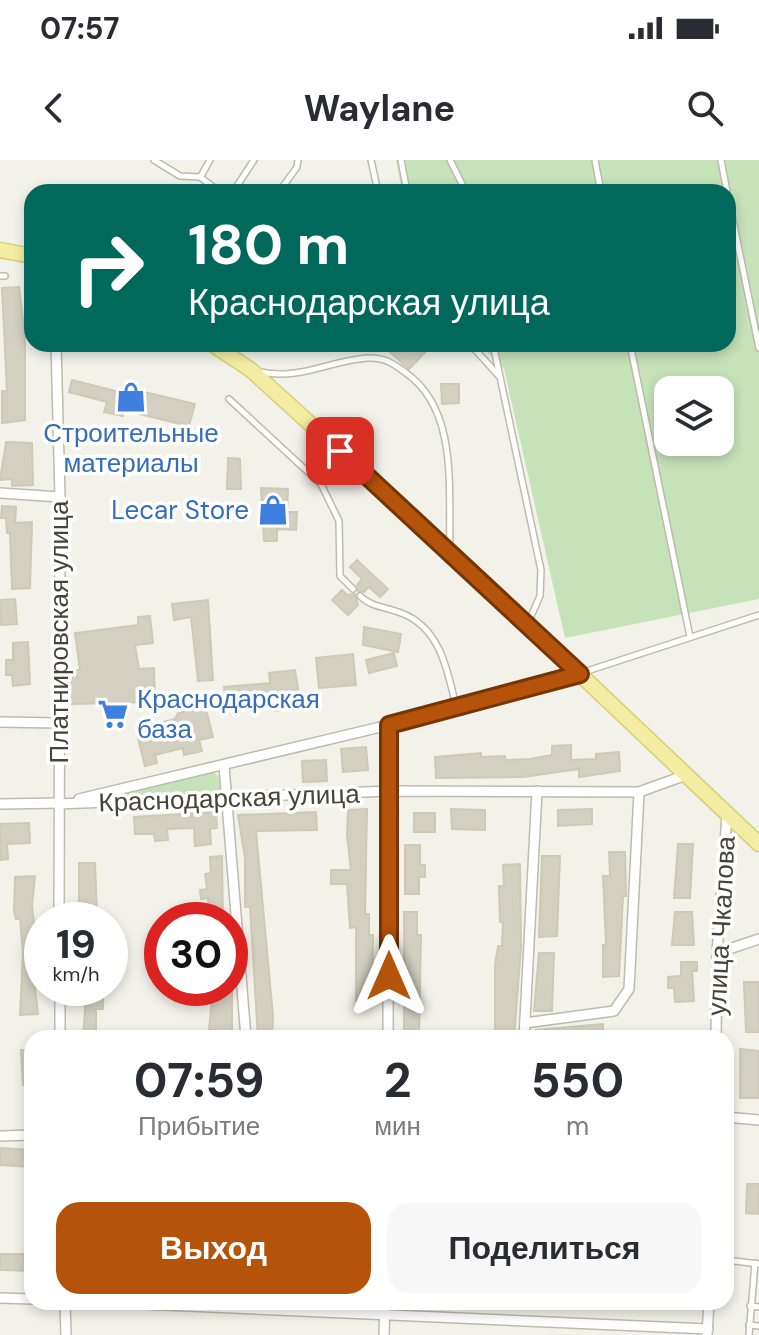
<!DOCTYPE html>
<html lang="ru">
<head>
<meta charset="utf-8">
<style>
	body { margin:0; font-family:"DM Sans",sans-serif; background:#f7f7f7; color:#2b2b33; height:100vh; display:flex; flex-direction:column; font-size:30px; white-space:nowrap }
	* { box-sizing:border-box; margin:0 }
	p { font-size:26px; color:#7c7c81 }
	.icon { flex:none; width:44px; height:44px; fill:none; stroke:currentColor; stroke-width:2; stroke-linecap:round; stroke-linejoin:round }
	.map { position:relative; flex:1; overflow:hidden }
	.drawer { position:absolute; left:24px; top:870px; width:710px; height:280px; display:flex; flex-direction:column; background:#fff; border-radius:24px; box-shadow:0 4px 12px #0003 }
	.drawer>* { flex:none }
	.top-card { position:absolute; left:24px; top:24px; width:712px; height:168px; border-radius:24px; box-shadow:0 4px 12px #0003; background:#00695c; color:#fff; overflow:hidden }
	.fabs { position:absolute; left:654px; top:216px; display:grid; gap:16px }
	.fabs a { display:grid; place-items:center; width:80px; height:80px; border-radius:16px; background:#fff; box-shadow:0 4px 12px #0003; font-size:40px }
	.speed { position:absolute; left:24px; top:742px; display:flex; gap:16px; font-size:40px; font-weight:700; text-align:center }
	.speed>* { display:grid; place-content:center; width:104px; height:104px; border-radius:50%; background:#fff; box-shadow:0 4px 12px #0003; line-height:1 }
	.speed small { font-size:20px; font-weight:400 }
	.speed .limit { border:12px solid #d22; background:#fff; color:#111 }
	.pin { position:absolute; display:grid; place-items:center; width:68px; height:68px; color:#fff; margin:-34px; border-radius:16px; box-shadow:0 4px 12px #0006 }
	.me { position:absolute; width:88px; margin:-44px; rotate:0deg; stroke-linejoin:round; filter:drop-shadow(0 0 6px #0008) }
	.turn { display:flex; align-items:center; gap:28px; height:168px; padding:0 32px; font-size:36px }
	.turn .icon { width:104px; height:104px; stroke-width:2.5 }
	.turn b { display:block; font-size:56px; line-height:68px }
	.eta { display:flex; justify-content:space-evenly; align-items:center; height:136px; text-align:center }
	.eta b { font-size:48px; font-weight:700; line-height:56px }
	.action { display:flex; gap:16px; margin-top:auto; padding:16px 32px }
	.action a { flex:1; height:92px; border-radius:24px; background:#b45309; color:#fff; font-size:32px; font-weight:700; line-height:92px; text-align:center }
	.action a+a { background:#f7f7f7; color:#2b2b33 }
	.status { display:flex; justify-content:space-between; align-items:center; height:56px; padding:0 40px; background:#fff; direction:ltr }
	.status svg { height:22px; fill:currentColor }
	header { display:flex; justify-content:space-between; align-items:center; height:104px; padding:0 32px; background:#fff; font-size:36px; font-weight:700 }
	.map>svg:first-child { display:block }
	.green { fill:#c6e2b8; fill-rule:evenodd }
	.building { fill:#d3d0c1; stroke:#cdc9b5; stroke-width:2 }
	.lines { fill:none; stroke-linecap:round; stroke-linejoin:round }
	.service-casing { stroke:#bebbad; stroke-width:8 }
	.minor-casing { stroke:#bebbad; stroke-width:12 }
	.primary-casing { stroke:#d6ce75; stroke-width:17 }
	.service { stroke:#fff; stroke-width:5 }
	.minor { stroke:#fff; stroke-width:9 }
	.primary { stroke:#f3eda3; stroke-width:14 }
	.route-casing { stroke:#753606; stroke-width:20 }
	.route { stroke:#b45309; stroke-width:14 }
	.labels { text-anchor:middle; stroke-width:7; stroke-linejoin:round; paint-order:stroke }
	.shop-label { font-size:26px; fill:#366cbe; stroke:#fff }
	.street-label { font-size:26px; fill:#464439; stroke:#fff }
</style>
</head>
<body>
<div class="status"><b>07:57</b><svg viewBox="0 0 49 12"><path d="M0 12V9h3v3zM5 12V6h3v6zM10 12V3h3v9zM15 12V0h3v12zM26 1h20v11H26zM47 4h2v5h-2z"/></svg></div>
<header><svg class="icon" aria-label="back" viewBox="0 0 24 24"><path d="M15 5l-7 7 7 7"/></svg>Waylane<svg class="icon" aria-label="search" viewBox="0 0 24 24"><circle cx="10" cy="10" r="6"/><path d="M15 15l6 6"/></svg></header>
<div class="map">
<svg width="759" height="1175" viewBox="0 0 759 1175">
	<rect width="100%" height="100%" fill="#f3f2ea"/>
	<g class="green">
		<path d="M396,0h363v439l-194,39 -61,-269 -24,-25h248v-152h-326zM668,230h52v52h-52z"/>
		<path d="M212,610l11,12v12l-120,5z"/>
	</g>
	<g class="building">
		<path d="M19,127l6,49v84l-23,3v-32h5l-5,-103z"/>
		<path d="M381,184h15l7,7 7,-7h23l-24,25z"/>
		<path d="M72,220l71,18 1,-6 51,12 -6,22 -50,-12 1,-4 -15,-4 -2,10 -19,-4 3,-10 -38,-10z"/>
		<path d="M441,224h18v19l-17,1z"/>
		<path d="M6,282l26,1 1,42 -21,1v-7l-12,1z"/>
		<path d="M228,298l12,1 1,30h-14z"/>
		<path d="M261,328l27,1 -1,23h10l-1,18 -19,-1v12h-13z"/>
		<path d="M2,346l14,1 -1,16 17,-1 -2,66 -18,1 -2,-56h-3l-1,-15h-5z"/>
		<path d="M357,400l31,29 -8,8 -11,-10 -5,5 -6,-1 -1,-6 5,-6 -12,-12z"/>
		<path d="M342,430l5,5 8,-1 3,11 -10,10 -16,-15z"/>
		<path d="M15,439l2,25 -16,1 -1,-25z"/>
		<path d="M208,440l5,80 -15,1 -7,-64 -17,3 -2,-16z"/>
		<path d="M150,456l3,27 -18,2 4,24 15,-1 1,34 -84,2 -1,-34h10l-5,-37 63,-8v-8z"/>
		<path d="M364,467l37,7 -3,18 -35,-7z"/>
		<path d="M28,482l2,42 -17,2 -1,-11h-6v-15h7v-17z"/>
		<path d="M394,493l3,13 -28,7 -3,-13z"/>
		<path d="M353,494l3,31 -37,3 -3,-30z"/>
		<path d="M295,510l6,37 -27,4 -1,-6 -47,4 -2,-22 46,-4 -1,-10z"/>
		<path d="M205,546l8,31 -14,3 3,11 -18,4 -1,-7 -28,7 2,8 -12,3 -8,-31 20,-6 -1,-5 19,-5 3,-6z"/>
		<path d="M571,585v15l25,-1v-5l23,-2 1,19 -41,6v-8l-56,8 -87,1 -1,-21 46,-4v4l24,-1 1,4 24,-1 22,-4v-9z"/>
		<path d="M366,587l2,23 -25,2 -2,-23z"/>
		<path d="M326,600l1,21 -24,1 -1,-21z"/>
		<path d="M367,649l-2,105h4v21h4l-1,66h-16v-74l-6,1 -3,-44h-16v-14h20l-4,-35 1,-25z"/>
		<path d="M451,649l34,1v20l-33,-1z"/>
		<path d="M592,649v15l-34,2v-16z"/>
		<path d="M216,652l1,16 -7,1 1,15 -16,2 -1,-18 -27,1 1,11 -13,1 -1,-7h-19l-1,-17z"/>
		<path d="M316,652l1,18 -61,1 17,185 -1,22h-14l-8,-131h-5v-49l-7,-43z"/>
		<rect x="414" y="653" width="21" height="19"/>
		<path d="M29,663l1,20 -23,1 1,15 -8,1v-36z"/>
		<path d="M678,684h15l-3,54h-16z"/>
		<path d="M405,685h15v20h5v12h-6v17h-14z"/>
		<path d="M609,692h16l1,44h-3l-4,80 -16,1v-32h3l-3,-69h7z"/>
		<path d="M222,696l1,64h-13l-2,-22 -7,1 -1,-9 7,-1 -2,-15 6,-1 -1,-16z"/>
		<path d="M542,696h18l-3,80 -18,1z"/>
		<path d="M79,703h16l2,54h-18z"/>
		<path d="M520,704l1,83 -7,91h-19v-73l3,-19h4l1,-24h-3l-1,-36h5l-1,-21z"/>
		<path d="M35,716l-3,30 4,33h-3l-1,22 6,53 -18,1 3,-62 -3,-34h-4l-2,-8 1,-34z"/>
		<path d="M404,752h13v23h4l-2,103h-15z"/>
		<path d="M675,752h17l2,33h-22z"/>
		<path d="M539,793h15l-2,58h-18z"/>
		<path d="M681,802h16v9h-5l2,30 -19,1 -1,-14h-6v-11l13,-1z"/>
		<path d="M744,822h15v50h-13z"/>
		<path d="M213,828h19v50h-16l-1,-8h-6z"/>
		<path d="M86,835h17v14h-7v29h-13z"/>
		<path d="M603,864v14h-67v-8z"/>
		<path d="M740,889l19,2v47h-19z"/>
		<path d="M21,890h11v35h-9z"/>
		<path d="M0,988l32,2v17l-32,-2z"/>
		<path d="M747,1024h12v30l-13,-1z"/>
		<path d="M0,1094h24v7l8,1v9l-32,-1z"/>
	</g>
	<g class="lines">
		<g class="service-casing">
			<g id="service">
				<path d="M154,0l26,16 20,1 20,15"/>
				<path d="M371,0l7,32"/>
				<path d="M401,0l6,32"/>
				<path d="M450,0l16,32"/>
				<path d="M595,0l6,32"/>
				<path d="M721,0l6,32"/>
				<path d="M201,16l9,-16"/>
				<path d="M233,32l21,-32"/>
				<path d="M279,32l18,-25 1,-7"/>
				<path d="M728,36l31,152"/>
				<path d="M0,116h5"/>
				<path d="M470,184l29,32"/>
				<path d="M493,184l48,226 -1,26 -12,27"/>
				<path d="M630,184l60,293"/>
				<path d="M260,212c42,8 68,-11 107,-14 17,-1 26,5 39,15 53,37 42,118 44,176"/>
				<path d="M229,239l92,85 18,37 1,55 13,13"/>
				<path d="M360,436c11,11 26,11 41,17 39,14 47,58 55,94"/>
				<path d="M581,513l178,-58"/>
				<path d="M726,1100l33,4"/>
				<path d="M750,1146l9,1"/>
				<path d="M749,1165l10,1"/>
				<path d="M749,1175l6,-72"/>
			</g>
		</g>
		<g class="minor-casing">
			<g id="minor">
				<path d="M56,184l4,153 -1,423"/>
				<path d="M0,333l60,4"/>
				<path d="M0,562l59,1"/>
				<path d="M224,606l22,272"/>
				<path d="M79,639l310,-74 191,-51"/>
				<path d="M0,644l61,-1"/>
				<path d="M57,644l333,-13 249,1 47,-17"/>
				<path d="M717,793l42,-14"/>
				<path d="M60,828v50"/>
				<path d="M525,863l89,-12 15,-22 10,-197"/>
				<path d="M388,878l1,-313"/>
				<path d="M524,878l13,-247"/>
				<path d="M716,878l1,-85 10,-138"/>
				<path d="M726,957l33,3"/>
				<path d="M0,976l32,-1"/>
				<path d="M0,1138l32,1"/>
				<path d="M65,1142l1,33"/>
				<path d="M96,1142l612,27"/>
				<path d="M384,1175l1,-33"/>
				<path d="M707,1175l2,-33"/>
			</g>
		</g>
		<g class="primary-casing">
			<g id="primary">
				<path d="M0,90l32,6"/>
				<path d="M212,184l39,26 200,182 308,292"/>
			</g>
		</g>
		<use href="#service" class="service"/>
		<use href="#minor" class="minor"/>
		<use href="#primary" class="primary"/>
	</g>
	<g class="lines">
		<g class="route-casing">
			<path id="route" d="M340,291l240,223 -191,51v251"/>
		</g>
		<use href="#route" class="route"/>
	</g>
	<defs>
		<g id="shop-bare" transform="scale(2.4)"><path d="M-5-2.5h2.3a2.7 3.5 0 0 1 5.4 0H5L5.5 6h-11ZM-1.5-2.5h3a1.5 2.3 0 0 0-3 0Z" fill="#3f7fe0" stroke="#fff" stroke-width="2.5" paint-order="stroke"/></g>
		<g id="supermarket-bare" transform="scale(2.4)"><path d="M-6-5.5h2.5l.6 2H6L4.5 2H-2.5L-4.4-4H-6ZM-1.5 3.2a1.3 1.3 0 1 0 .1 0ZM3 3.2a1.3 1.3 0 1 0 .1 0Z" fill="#3f7fe0" stroke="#fff" stroke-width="2.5" paint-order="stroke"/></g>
	</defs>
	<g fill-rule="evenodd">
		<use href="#shop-bare" x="131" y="237"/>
		<use href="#shop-bare" x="273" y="350"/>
		<use href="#supermarket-bare" x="113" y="554"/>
	</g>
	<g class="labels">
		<g class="shop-label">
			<text x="131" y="282">Строительные<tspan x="131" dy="30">материалы</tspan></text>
			<text x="249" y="359" text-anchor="end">Lecar Store</text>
			<text x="137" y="548" text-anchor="start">Краснодарская<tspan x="137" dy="30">база</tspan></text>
		</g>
		<g class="street-label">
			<text transform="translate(59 472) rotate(-90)" y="9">Платнировская улица</text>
			<text transform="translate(229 638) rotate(-2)" y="9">Краснодарская улица</text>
			<text transform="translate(721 766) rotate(-87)" y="9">улица Чкалова</text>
		</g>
	</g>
</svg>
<div class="fabs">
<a><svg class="icon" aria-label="layers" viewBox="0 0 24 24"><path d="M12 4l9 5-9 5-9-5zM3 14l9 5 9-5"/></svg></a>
</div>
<div class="speed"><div>19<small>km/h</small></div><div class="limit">30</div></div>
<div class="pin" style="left:340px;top:291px;background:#d93025"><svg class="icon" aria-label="arrive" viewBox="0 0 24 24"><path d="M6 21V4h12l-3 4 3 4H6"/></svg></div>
<svg class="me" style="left:389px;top:816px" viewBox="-20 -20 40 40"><path d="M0-17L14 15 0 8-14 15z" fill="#b45309" stroke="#fff" stroke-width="4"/></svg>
<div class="top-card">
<div class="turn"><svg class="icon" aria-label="right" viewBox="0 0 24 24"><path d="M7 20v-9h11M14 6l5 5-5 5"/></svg><div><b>180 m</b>Краснодарская улица</div></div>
</div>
<section class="drawer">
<div class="eta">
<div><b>07:59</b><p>Прибытие</p></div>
<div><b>2</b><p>мин</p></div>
<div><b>550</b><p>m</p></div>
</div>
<div class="action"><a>Выход</a><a>Поделиться</a></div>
</section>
</div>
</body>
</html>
